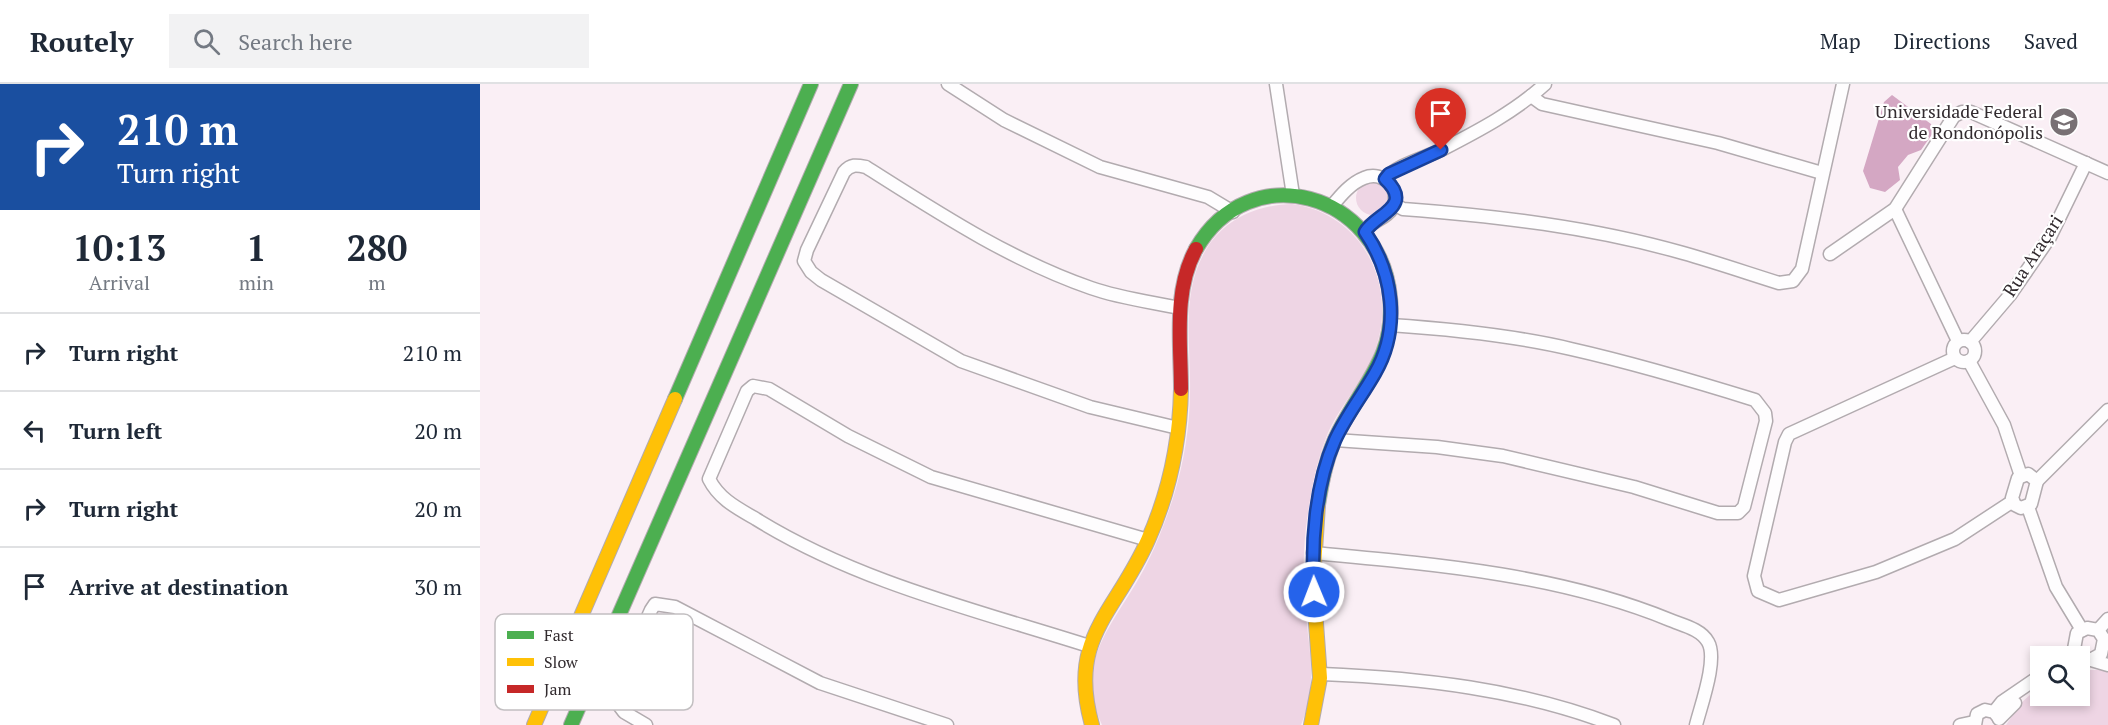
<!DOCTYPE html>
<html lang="en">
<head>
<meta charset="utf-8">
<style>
	body { margin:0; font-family:"PT Serif",serif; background:#f2f2f3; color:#1f2937; height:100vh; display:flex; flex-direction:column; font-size:22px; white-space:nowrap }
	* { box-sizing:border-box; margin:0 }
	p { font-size:20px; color:#747a83 }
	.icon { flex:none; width:33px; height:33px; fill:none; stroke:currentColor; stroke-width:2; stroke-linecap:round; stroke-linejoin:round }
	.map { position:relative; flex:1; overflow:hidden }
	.sheet { display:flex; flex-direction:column; background:#fff; width:480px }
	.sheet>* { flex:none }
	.top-card { background:#1a4fa0; color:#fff; overflow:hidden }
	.tools { position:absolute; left:1550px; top:562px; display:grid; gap:12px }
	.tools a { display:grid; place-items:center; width:60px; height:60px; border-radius:0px; background:#fff; box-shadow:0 3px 9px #0003; font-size:30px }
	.pin { position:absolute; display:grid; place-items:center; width:51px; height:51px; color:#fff; margin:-62px -26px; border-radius:50% 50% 50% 0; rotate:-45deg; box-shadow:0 0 6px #0007 }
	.pin .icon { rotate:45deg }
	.me { position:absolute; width:66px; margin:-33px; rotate:359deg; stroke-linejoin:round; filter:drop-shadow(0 0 4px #0008) }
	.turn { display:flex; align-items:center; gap:21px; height:126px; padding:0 18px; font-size:27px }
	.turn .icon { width:78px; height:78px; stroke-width:2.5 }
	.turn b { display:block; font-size:42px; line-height:51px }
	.eta { display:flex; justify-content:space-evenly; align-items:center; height:102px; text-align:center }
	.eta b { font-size:36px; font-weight:700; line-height:42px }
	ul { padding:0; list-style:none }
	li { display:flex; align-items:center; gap:18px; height:78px; padding:0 18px; border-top:2px solid #e0e1e3 }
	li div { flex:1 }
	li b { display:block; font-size:22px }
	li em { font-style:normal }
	header { display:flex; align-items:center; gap:36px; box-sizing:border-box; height:84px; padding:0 30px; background:#fff; border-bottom:2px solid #e0e1e3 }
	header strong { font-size:28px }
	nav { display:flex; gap:33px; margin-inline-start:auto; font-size:21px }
	.search { width:420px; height:54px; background:#f2f2f3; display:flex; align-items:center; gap:15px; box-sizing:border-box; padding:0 21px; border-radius:0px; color:#747a83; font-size:22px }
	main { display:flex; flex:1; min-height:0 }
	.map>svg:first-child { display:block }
	.green { fill:#eed5e4 }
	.water { fill:#d4a7c3 }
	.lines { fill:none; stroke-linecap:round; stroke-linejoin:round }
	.street-casing { stroke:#b2abaf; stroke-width:15 }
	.fast-casing { stroke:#b2abaf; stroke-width:16 }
	.slow-casing { stroke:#b2abaf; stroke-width:16 }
	.jam-casing { stroke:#b2abaf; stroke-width:16 }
	.street { stroke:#fefdfe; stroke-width:12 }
	.fast { stroke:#4caf50; stroke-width:14 }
	.slow { stroke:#ffc107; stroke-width:14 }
	.jam { stroke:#c62828; stroke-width:14 }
	.route-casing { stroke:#184099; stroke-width:15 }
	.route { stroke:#2563eb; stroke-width:10 }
	.labels { text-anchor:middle; stroke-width:4.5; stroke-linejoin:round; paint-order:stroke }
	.poi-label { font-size:18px; fill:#322b2f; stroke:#fff; text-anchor:end }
	.street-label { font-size:18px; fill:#322b2f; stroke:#fff }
	.key { fill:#fff; stroke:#c2bfc1; stroke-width:1.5 }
	.key-label { font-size:16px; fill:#322b2f }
</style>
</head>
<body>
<header>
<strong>Routely</strong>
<div class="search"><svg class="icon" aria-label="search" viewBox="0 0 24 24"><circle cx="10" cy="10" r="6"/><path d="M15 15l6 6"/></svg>Search here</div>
<nav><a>Map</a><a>Directions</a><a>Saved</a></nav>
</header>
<main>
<section class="sheet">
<div class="top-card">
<div class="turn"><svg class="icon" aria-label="right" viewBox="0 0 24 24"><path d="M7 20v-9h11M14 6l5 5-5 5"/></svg><div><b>210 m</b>Turn right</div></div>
</div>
<div class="eta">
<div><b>10:13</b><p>Arrival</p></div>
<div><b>1</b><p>min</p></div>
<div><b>280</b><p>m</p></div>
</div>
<ul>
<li><svg class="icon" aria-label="right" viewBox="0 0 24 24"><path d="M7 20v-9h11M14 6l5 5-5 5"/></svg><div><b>Turn right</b></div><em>210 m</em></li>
<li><svg class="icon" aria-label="left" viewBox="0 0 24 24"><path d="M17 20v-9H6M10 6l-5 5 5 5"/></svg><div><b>Turn left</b></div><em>20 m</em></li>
<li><svg class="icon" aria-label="right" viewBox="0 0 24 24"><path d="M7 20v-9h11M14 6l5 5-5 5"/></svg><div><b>Turn right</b></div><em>20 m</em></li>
<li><svg class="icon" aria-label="arrive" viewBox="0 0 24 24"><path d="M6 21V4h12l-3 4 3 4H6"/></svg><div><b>Arrive at destination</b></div><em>30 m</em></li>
</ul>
</section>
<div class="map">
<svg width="1628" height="641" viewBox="0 0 1628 641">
	<rect width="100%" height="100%" fill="#faeff5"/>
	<g class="green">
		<circle cx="893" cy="114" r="17"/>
		<path d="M812,120c73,10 108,85 81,152 -12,29 -36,53 -47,82 -11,28 -16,60 -20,89 -3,26 -3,52 -1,77 3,44 14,78 -4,121h-199c-30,-64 13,-102 41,-154 13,-24 23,-51 31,-76 10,-33 16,-69 16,-104 1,-47 -10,-100 17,-143 19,-30 51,-43 85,-44z"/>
		<path d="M1599,586h29v55h-102l15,-22 19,-17v10h39z"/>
	</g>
	<path class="water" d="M1412,11l39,29 2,9 -12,17 -13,5 -10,12 2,13 -15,12 -15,-4 -7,-17 21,-69z"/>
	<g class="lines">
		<g class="street-casing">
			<g id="street">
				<path d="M468,0l56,36 96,47 108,30 25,15"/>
				<path d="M796,0l17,111"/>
				<path d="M1051,12l11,8 176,39 104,30"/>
				<path d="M905,95c13,-15 40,-21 58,-30 35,-18 73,-38 102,-65"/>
				<path d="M914,120l9,5c94,7 189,18 280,44 32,9 64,20 96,30l14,-2 9,-12 41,-185"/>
				<path d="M852,122c9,-11 19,-23 32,-28 19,-8 37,11 29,29 -6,12 -22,13 -29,25"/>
				<path d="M1415,125l63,132"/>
				<path d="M1350,170l65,-45 59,-93 8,-4h9l137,61"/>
				<circle cx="1484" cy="267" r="11"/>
				<path d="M1490,258l40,-47 40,-58 36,-74"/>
				<path d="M1475,274l-166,76 -4,8 -31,134 4,15 21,9 97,-28 79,-33 58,-38"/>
				<path d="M1489,277l35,64 17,51"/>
				<path d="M698,344l-88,-21 -129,-46 -140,-81 -10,-8 -7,-11 3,-11 37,-78c7,-8 12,-7 22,-5 71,45 144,93 225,121 28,10 60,14 89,20"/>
				<path d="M855,356l102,7 66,9 131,31 84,26h20l6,-6 22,-86 -1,-8 -10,-13c-61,-19 -122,-37 -184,-51 -59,-14 -121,-20 -181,-24"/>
				<path d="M1548,390l9,7 -6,23 -10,4 -6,-3 -3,-7 6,-20z"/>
				<path d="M1557,397l71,-71"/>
				<path d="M1548,423l28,80 26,43"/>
				<path d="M833,469c120,11 245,21 357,67 12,5 31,9 38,22 10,17 -7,63 -12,83"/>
				<path d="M1618,546l10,-11"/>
				<path d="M609,562c-113,-36 -231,-64 -333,-127 -19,-11 -37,-20 -47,-40l38,-88 6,-5 16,3 79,47 83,41 217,63"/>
				<path d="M1612,575l9,-5 3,-15 -6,-9 -11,-2 -10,5 -3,16 7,8 27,8"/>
				<path d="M842,590c99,4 198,15 292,51"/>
				<path d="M1514,628l8,-10 38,-26"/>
				<path d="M1519,635l16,-16"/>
				<path d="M166,641l-22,-13 -9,-12 3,-16 33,-74 4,-6 20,3 145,76 127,42"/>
				<path d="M1480,641l14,-3"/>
				<path d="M1495,641l2,-11 8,-4 9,2 5,6"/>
			</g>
		</g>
		<g class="fast-casing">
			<g id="fast">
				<path d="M716,165c54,-94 184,-56 194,48 6,58 -26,86 -51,134 -12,23 -17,49 -21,74"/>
				<path d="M195,315l136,-315"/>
				<path d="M91,641l280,-641"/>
			</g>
		</g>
		<g class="slow-casing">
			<g id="slow">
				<path d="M54,641l141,-326"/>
				<path d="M612,641c-25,-88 24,-112 56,-185 21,-47 32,-100 33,-151"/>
				<path d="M831,641l9,-47 -7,-96 5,-77"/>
			</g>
		</g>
		<g class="jam-casing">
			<path id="jam" d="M701,305c0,-46 -8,-98 15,-140"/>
		</g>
		<use href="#street" class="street"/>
		<use href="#fast" class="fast"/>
		<use href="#slow" class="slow"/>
		<use href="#jam" class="jam"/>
	</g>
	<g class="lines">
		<g class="route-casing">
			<path id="route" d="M834,508c-3,-49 1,-107 21,-152 11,-24 27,-44 40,-67 26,-45 18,-100 -10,-141 10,-18 50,-25 20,-53l4,-5 52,-24"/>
		</g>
		<use href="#route" class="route"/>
	</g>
	<defs>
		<g id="university-disc" transform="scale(1.5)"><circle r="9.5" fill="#787074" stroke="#fff"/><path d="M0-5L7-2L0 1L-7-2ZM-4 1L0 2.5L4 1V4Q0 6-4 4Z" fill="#fff"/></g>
	</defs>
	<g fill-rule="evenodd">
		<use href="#university-disc" x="1584" y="38"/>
	</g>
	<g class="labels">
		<g class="poi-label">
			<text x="1563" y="34">Universidade Federal<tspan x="1563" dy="21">de Rondonópolis</tspan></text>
		</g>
		<g class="street-label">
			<text transform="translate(1553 172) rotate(-57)" y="6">Rua Araçari</text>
		</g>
	</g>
	<rect x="15" y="530" width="198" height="96" rx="9" class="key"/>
	<rect x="27" y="547" width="27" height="8" fill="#4caf50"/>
	<rect x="27" y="574" width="27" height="8" fill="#ffc107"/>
	<rect x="27" y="601" width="27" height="8" fill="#c62828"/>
	<g class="key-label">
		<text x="64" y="557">Fast</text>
		<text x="64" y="584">Slow</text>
		<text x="64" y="611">Jam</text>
	</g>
</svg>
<div class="tools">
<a><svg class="icon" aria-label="search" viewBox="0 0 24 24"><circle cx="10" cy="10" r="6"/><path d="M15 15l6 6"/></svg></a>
</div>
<div class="pin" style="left:961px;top:66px;background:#d93025"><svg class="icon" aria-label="arrive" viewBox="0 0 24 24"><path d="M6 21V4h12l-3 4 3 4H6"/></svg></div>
<svg class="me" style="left:834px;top:508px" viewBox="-20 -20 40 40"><circle r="17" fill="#2563eb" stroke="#fff" stroke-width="3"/><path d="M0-11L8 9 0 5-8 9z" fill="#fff"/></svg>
</div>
</main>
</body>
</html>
